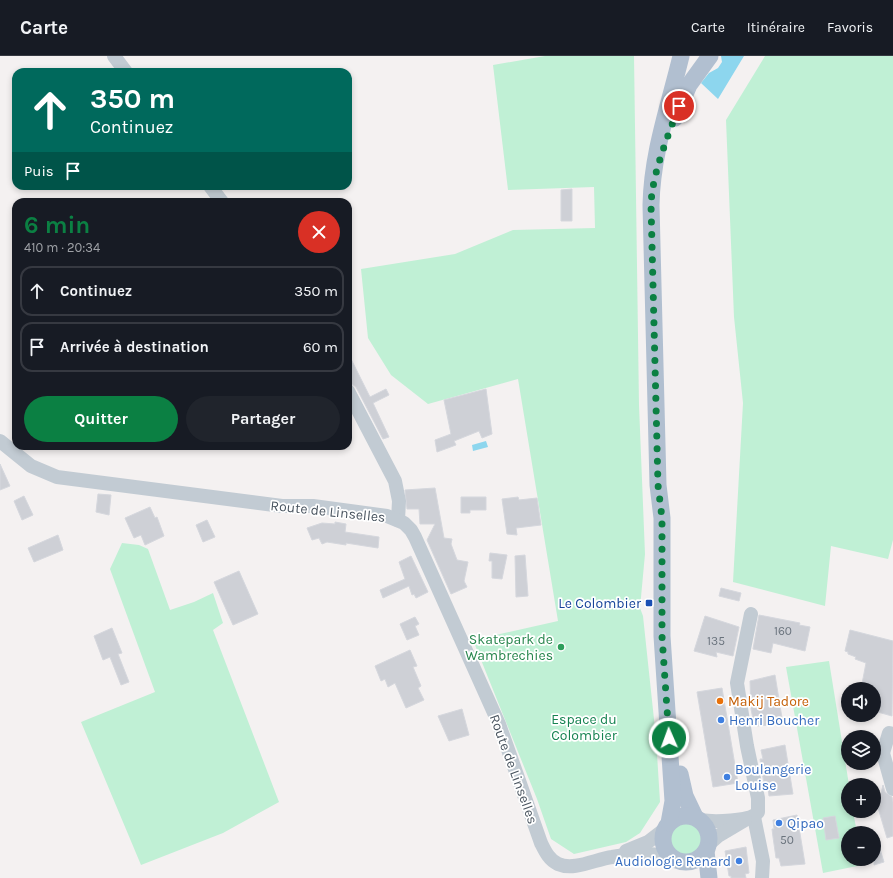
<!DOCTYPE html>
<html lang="fr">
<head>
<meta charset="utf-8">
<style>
	body { margin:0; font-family:Karla,sans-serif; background:#20242c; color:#f1f3f6; height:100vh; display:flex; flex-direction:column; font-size:15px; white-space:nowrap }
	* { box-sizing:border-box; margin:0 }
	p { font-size:13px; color:#9ea1a6 }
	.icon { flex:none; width:22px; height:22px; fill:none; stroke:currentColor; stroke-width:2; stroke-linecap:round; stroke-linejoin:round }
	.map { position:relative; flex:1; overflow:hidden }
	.panel { position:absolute; left:12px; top:142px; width:340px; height:252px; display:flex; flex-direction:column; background:#171b24; border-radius:12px; box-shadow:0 2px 6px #0003 }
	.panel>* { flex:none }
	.banner { position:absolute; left:12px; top:12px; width:340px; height:122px; border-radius:12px; box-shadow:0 2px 6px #0003; background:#00695c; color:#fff; overflow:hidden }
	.buttons { position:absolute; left:841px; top:626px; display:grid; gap:8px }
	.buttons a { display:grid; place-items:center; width:40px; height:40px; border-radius:50%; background:#171b24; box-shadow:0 2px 6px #0003; font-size:20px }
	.pin { position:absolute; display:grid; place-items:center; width:34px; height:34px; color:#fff; margin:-17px; border:2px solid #fff; border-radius:50%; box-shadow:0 1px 4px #0007 }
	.me { position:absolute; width:44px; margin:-22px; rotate:358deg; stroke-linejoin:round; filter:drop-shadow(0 0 3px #0008) }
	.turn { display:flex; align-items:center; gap:14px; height:84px; padding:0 12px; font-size:18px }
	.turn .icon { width:52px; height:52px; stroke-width:2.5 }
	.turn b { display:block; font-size:28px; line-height:34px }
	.then { display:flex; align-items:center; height:38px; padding:0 12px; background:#0003; gap:8px; font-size:15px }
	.round { display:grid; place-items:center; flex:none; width:42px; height:42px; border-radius:21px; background:#20242c }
	.summary { display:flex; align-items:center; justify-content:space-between; height:68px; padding:0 12px }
	h1 { font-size:24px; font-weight:700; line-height:30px; color:#0b8043 }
	.button { display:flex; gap:8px; margin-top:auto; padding:8px 12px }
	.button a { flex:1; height:46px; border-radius:24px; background:#0b8043; color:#fff; font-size:16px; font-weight:700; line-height:46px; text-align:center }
	.button a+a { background:#20242c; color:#f1f3f6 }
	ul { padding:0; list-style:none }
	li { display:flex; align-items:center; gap:12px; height:50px; margin:0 8px 6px; padding:0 4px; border:2px solid #363941; border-radius:12px }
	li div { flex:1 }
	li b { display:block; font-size:15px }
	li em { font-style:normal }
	header { display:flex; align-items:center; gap:24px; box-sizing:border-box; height:56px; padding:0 20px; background:#171b24; border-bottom:1px solid #363941 }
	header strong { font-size:19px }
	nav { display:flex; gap:22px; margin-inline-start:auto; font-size:14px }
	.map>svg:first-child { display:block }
	.green { fill:#c0f0d5 }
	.water { fill:#8dd6ee }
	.building { fill:#ced0d6; stroke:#d5d7dd }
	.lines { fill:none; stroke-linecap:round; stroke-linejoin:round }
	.minor { stroke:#c2cbd3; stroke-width:14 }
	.major { stroke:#b1bfd0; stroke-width:17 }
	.route { stroke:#0b8043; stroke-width:7; stroke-dasharray:0 12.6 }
	.transit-dot { fill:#1a4fb4; stroke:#fff; stroke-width:1.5 }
	.leisure-dot { fill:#2e9e5b; stroke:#fff; stroke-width:1.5 }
	.food-dot { fill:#e8710a; stroke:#fff; stroke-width:1.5 }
	.shop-dot { fill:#3f7fe0; stroke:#fff; stroke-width:1.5 }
	.labels { text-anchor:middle; stroke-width:3.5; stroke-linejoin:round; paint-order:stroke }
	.number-label { font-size:12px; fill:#6a737d }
	.street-label { font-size:14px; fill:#49545f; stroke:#fff }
	.transit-label { font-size:14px; fill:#164399; stroke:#fff; text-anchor:end }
	.leisure-label { font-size:14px; fill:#27864d; stroke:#fff; text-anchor:end }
	.food-label { font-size:14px; fill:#c56008; stroke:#fff; text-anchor:start }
	.park-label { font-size:14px; fill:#168351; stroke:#fff }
	.shop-label { font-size:14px; fill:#366cbe; stroke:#fff; text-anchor:start }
</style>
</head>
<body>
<header>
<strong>Carte</strong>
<nav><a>Carte</a><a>Itinéraire</a><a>Favoris</a></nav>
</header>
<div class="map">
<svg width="893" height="822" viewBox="0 0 893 822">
	<rect width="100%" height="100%" fill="#f4f1f1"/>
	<g class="green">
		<path d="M545,0h89l5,349 6,149 -5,54 3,8 13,122 4,64 -20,31 -14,9 -52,12 -23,-15 -14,-40 -64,-159 85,-19 -40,-242 -90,25 -37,-29 -23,-37 -7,-69 94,-15 58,-24 82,-2 -1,-41 -86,3 -15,-125z"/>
		<path d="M765,0h128v484l-5,19 -57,-13 -6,60 -92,-24 10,-179 -9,-86 -8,-197z"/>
		<path d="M122,487l17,2 9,4 22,61 24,-8 19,-9 10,30 -10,7 66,172 -56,31 -82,32 -60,-143 74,-30 -45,-123z"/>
		<path d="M829,605l20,124 -1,26h5l4,22h-9v26h13l1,6 -39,8 -37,-206z"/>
		<circle cx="686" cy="783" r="16"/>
	</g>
	<g class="water">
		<path d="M721,0h23l-26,43 -17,-16 8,-10 9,-5 4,-6z"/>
		<path d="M486,385l2,6 -15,4 -1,-6z"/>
	</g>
	<g class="building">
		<path d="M572,133v32h-11v-31z"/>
		<path d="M348,297l22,44 16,-8 3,6 -16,8 16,34 -6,2 -27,-52 -8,-6z"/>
		<path d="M486,333l6,45 -10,4 -3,-7 -25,10 2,4 -19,7 -2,-12 16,-6 -7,-34z"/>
		<path d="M0,408l10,22 -10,4z"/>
		<path d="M435,432l9,50 8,1 -1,5 6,16 11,2 -4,19 3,6 -16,7 -24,-54 8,-16h-15l-1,-15h-12l-2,-19z"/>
		<path d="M98,438l13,1 -2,20 -13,-3z"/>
		<path d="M24,440l9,19 -11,5 -8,-19z"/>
		<path d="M461,441h25v13h-16v3h-9z"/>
		<path d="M518,441l1,3 18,-2 4,27 -25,3 1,7 -10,-1 -5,-35z"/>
		<path d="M150,451l5,11 2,-1 7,19 -19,9 -4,-10 -7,3 -9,-20z"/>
		<path d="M207,464l8,17 -12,5 -7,-17z"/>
		<path d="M335,466l11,2 -1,8 34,5 -1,11 -32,-5v2l-19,-3 -5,2 -3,-6 -7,2 -5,-12 15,-5 13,1z"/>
		<path d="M58,479l5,15 -29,12 -6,-14z"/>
		<path d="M490,497l17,2 -5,24 -10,-1v-17h-3z"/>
		<path d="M525,499l3,41 -12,1 -1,-41z"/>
		<path d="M411,500l17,36 -12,6 -2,-4 -2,1 -3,-9 -26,12 -3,-8 25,-11 -6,-17z"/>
		<path d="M239,515l19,43 -25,11 -19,-43z"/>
		<path d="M721,532l20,5 -2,8 -20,-5z"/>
		<path d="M759,559l41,8 -1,2 11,2 -5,24 -32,-8 -2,10 -18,-4z"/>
		<path d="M705,560l34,11 -6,29 -17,-4 1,5 -23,-6z"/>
		<path d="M415,561l4,7 -4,2 4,9 -12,5 -7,-16z"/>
		<path d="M112,572l10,25 -4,1 11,28 -8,3 -11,-28 -7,3 -9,-24z"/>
		<path d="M850,574l43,11 -1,75 -18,-5v-22h-13l5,-26 -11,-4 1,-2 -8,-3v-2l-3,-1z"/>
		<path d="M410,594l7,16 -4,1 8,19 -3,2 6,12 -18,8 -11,-25 -7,4 -3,-8 -4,2 -6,-15z"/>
		<path d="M775,619l8,49 -26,2 -1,-8 -3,1 -2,-10 -1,-28z"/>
		<path d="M722,632l16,95 -25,4 -16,-95z"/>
		<path d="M462,653l7,26 -20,6 -11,-25z"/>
		<path d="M785,689l8,49 -24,2 -1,-8 -3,1 -4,-22 -1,-8h3l-2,-9z"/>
		<path d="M883,729l2,7 7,5 1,5v34l-6,2 -11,-37 3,1z"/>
		<path d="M797,759l8,49 -24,2 -2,-8h-3l-3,-21 -1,-8h2l-1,-9z"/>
		<path d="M835,760l4,22 -13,2 -3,-22z"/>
		<path d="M876,780l8,26 -10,3v-28z"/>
		<path d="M746,791l3,26 -4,1 1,4h-15v-2h-2l-4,-25z"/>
	</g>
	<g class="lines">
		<g class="minor">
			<path d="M114,0l12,16"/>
			<path d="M210,130l12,16"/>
			<path d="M348,335l47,90 4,20 -1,19"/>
			<path d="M0,385l31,25 26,11 225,29h31l74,10 17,7 7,7 4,7 84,187 42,119c4,8 8,17 17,21 16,7 38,-5 54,-7 21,-4 41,-5 62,1"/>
			<path d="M893,678l-4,-1 -6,20 10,36"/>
			<path d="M754,761l9,44 -1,17"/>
			<path d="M700,764c12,2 51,2 58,-8v-14l-11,-52 -10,-63 14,-69"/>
			<path d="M709,788l9,-8 27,-16"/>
			<path d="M626,795l22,-9 17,-13"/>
		</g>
		<g class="major">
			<path d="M675,62l14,-33 21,-29"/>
			<path d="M680,718l5,22 10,21"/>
			<circle cx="686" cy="783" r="23"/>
			<path d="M669,767l4,-22 -11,-165v-118l-4,-33 -7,-280c1,-52 18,-99 30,-149"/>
			<path d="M706,795l3,27"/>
		</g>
	</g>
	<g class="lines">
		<path class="route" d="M669,682l-7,-102v-118l-4,-33 -7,-280c1,-31 17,-69 28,-99"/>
	</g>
	<rect class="transit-dot" x="645" y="543" width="8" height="8" rx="2"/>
	<circle class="leisure-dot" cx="561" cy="591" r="4"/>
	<circle class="food-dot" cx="720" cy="645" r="4"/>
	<g class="shop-dot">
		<circle cx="721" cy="664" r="4"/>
		<circle cx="727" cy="721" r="4"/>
		<circle cx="779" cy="767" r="4"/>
		<circle cx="739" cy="805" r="4"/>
	</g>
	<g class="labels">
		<g class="number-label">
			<text x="783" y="579">160</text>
			<text x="716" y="589">135</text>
			<text x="787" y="788">50</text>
		</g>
		<g class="street-label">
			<text transform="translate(328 455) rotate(6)" y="5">Route de Linselles</text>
			<text transform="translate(514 713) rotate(70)" y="5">Route de Linselles</text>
		</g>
		<g class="transit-label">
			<text x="641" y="552">Le Colombier</text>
		</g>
		<g class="leisure-label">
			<text x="553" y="588">Skatepark de<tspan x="553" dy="16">Wambrechies</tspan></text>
		</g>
		<g class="food-label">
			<text x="728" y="650">Makij Tadore</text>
		</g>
		<g class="park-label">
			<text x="584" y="668">Espace du<tspan x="584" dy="16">Colombier</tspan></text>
		</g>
		<g class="shop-label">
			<text x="729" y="669">Henri Boucher</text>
			<text x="735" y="718">Boulangerie<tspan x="735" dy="16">Louise</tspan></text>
			<text x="787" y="772">Qipao</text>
			<text x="731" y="810" text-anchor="end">Audiologie Renard</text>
		</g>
	</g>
</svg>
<div class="buttons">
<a><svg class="icon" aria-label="sound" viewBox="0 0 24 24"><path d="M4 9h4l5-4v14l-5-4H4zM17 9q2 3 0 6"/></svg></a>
<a><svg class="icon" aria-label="layers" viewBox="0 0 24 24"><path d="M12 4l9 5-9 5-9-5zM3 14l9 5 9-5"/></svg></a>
<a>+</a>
<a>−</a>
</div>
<div class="pin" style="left:679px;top:50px;background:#d93025"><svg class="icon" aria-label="arrive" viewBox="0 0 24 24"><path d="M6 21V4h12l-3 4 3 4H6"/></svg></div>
<svg class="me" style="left:669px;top:682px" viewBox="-20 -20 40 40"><circle r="17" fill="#0b8043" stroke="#fff" stroke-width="3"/><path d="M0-11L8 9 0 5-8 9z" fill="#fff"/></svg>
<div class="banner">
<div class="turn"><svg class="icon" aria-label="ahead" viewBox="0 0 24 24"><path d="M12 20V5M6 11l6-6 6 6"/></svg><div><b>350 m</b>Continuez</div></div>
<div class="then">Puis<svg class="icon" aria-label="arrive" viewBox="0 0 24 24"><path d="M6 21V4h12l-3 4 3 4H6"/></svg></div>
</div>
<section class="panel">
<div class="summary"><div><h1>6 min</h1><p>410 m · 20:34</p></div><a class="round" style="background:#d93025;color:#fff"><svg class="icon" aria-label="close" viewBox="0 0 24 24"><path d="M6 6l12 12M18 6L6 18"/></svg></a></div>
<ul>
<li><svg class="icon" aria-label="ahead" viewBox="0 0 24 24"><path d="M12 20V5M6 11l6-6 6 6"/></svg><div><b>Continuez</b></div><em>350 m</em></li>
<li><svg class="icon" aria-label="arrive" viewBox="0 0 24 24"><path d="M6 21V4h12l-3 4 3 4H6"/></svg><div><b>Arrivée à destination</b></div><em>60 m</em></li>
</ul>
<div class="button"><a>Quitter</a><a>Partager</a></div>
</section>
</div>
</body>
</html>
